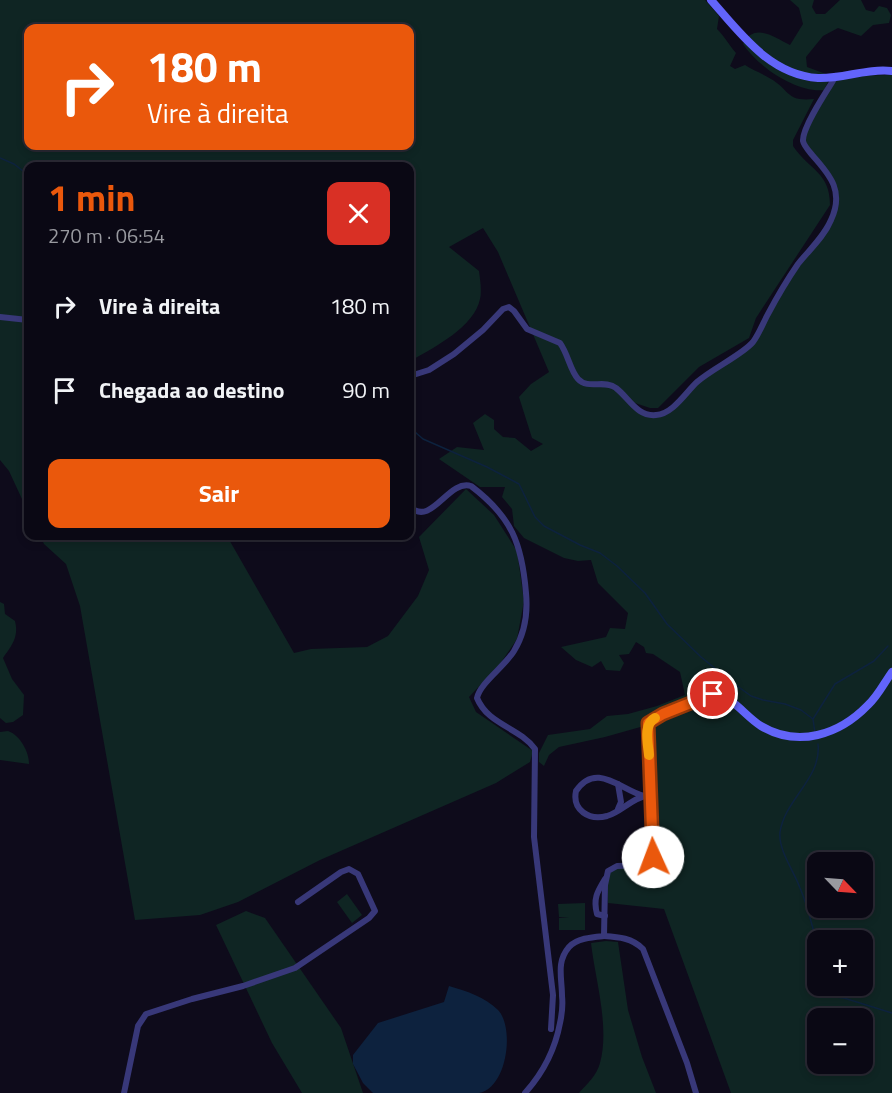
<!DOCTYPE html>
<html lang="pt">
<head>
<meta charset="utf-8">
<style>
	body { margin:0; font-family:"Titillium Web",sans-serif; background:#13111d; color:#f1f3f6; height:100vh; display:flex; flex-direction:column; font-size:22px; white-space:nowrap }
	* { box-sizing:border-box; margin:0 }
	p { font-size:20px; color:#999aa0 }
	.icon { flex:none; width:33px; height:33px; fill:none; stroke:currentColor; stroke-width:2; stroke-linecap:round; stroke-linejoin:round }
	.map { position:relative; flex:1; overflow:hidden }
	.panel { position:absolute; left:24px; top:162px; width:390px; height:378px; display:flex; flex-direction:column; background:#0a0814; border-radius:12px; box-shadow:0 3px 9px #0003,0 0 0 2px #2a2934 }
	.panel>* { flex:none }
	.hud { position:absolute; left:24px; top:24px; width:390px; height:126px; border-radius:12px; box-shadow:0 3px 9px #0003,0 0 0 2px #2a2934; background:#ea580c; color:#fff; overflow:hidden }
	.needle { width:39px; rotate:115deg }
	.controls { position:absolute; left:807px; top:852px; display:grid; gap:12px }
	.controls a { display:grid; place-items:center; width:66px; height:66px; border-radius:12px; background:#0a0814; box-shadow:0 3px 9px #0003,0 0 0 2px #2a2934; font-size:30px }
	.pin { position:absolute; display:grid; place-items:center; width:51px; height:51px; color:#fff; margin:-26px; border:3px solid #fff; border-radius:50%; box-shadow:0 2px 6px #0007 }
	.me { position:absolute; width:66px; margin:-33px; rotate:358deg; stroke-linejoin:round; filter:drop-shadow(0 0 4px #0008) }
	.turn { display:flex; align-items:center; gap:21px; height:126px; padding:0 24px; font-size:27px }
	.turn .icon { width:78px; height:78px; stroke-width:2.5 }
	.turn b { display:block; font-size:42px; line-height:51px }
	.round { display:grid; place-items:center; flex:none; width:63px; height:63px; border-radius:12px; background:#13111d }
	.summary { display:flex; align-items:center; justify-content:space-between; height:102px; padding:0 24px }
	h1 { font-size:36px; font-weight:700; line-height:45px; color:#ea580c }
	.cta { display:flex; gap:12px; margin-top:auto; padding:12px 24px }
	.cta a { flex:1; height:69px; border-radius:12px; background:#ea580c; color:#fff; font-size:24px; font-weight:700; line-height:69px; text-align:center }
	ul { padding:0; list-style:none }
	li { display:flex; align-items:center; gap:18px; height:84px; padding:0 24px }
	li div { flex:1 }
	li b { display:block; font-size:22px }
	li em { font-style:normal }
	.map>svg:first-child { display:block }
	.green { fill:#0f2523; fill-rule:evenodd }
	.water { fill:#0d223e }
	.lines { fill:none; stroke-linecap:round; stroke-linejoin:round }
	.stream { stroke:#0d223e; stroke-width:1.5 }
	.street { stroke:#383879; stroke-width:6 }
	.secondary { stroke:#6264fa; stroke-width:8 }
	.route-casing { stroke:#983908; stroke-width:15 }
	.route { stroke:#ea580c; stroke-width:10 }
	.slow { stroke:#f59e0b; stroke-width:10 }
</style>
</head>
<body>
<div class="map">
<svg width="892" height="1093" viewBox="0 0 892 1093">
	<rect width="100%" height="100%" fill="#0e0b1b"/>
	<g class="green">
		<path d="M0,0h705l14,16 -2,13c8,8 12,16 19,24l-6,13 5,3 10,-4c8,5 18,9 26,14 19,11 15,23 43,20l-21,41v6c16,24 37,26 37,59l-74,113 -7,20 -50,29 -41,41h-8l-18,-6 8,9 22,3 32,-30 56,-38 26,-47 49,-68 9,-24 1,-21 -29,-39 -1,-15 31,-56 56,-1v1018h-161l-67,-184 -56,-6v-26l3,-6 7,-3h32l5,-6 -4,-138 -46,13 -46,10 -10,8 -5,11 -5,-4v-9l9,-18 42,-6 17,-13 21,-2 29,-8 28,-11 -5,-23 -27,-18 -7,-1 -2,-6 -8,-5 -7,12 -10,1 5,8 -4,8 -14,-1 -5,-9 -9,6 -16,-7 -15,-13 45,-10 4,-9 15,1 3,-16 -30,-30 -7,-23 -13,1 -14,-3 -40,-20 -10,-12 -2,-17 -10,-12 3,-10h-25l-41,-28 18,-12 27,3 -11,-27 12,-9 9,6v9l9,8 12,1 16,13 12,-7 -11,-6 -13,-41 12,-13 18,-12 -51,-120 -15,-24 -34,19 30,24c1,8 3,20 1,28 -6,28 -45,48 -68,61l-2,6v-200h-382v346l-19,-41 -9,-11zM28,28h382v118h-382zM818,862h44v46h-44zM818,940h44v46h-44zM818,1018h44v46h-44z"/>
		<path d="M790,0h24l-2,7 4,7h9l15,-14h21l5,10 8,2 5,-6 8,2 4,7 -2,8 -16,2 -12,11 -23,-8 -15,8 -17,21 1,10 19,7 2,8 -4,8c-27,3 -66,-23 -81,-46 11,-22 31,-7 47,1l13,-21 -4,-16z"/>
		<path d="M466,489l28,26 23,36 7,50 -7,38 -17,25 -31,33 7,15 57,39 -3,11 -34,21 -176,77 -82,42 -38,13 -65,5 -55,-314 -14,-42 -22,-20 -4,-8h187l67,117 17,-4 56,-2 21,-11 30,-40 11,-26 -10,-33z"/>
		<path d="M0,602l4,2 1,10 10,7c4,16 -3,24 -12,37l9,21 12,16 -1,20 -10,7 -7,1 -6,-5z"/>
		<path d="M8,731c12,4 21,21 21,33l-29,-4v-28z"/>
		<path d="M347,894l15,21 -10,8 -15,-21z"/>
		<path d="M585,903v27h-26v-12l10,-1h-10l-1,-13z"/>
		<path d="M246,911l19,7 76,110 22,65h-61l-30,-50 -56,-118z"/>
		<path d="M606,941l12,1 10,68 14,47 14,36h-77c8,-9 18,-18 21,-30 10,-37 -5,-84 -9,-120z"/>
	</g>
	<path class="water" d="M449,986c17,5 36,11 49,24 17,18 9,78 -19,83 -10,0 -22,0 -32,0 -25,0 -49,0 -74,0l-10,-10 -10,-19v-9l25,-32 66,-21z"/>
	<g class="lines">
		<g class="stream">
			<path d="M0,158l14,6 14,11"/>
			<path d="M410,422l5,10 8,7 64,28 32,17 16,33 9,9 36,19 20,8 17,13 28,27 22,31 34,33 32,26 18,13 12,4 22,4 16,6 12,9 2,14"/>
			<path d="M813,719l22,-35 39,-23 14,-15"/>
			<path d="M818,946c-6,-19 -10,-40 -18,-58 -6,-17 -22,-38 -20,-56 5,-33 42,-54 38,-88"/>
			<path d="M818,973v3"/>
			<path d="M819,986l9,10 16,2 48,15"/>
		</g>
		<g class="street">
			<path d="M0,317l28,3"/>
			<path d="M410,376l19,-6 25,-16 29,-24 20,-21 6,-2 5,4 13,18 33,14c8,11 10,27 18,36 10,11 27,0 38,9 13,10 21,29 40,27 17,-1 30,-23 41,-33 16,-14 45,-27 56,-40 6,-8 10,-19 15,-28 9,-17 19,-34 30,-50 11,-14 26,-27 33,-44 13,-28 0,-44 -18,-64 -4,-5 -9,-10 -10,-15 -1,-14 25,-52 33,-65"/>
			<path d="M410,507c22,20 38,-28 61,-21 41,31 51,58 55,107 2,21 -1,40 -12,58 -9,15 -34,32 -37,47 11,27 42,29 58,51l-1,88 19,158 -2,34"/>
			<path d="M618,784l3,18 -3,7"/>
			<path d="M605,916l-8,-2c-4,-15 0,-22 8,-35"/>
			<path d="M604,936c15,1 28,2 39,13l44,114 9,30"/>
			<path d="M124,1093l14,-67 8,-12 46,-15 51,-13 52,-18 74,-50 6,-7 -17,-37 -9,-5 -8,3 -43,30"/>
			<path d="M525,1093c18,-20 30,-43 35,-70 2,-9 3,-18 2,-27 0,-18 -6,-34 7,-49 8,-9 24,-10 35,-11l1,-51 3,-14 9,-5 29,-1 6,-7 -1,-63c-19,2 -28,16 -44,21 -18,5 -35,-6 -31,-25 20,-30 45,-1 68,5"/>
		</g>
		<g class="secondary">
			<path d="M711,0c29,33 59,75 107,78 25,1 49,-10 74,-7"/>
			<path d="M651,795l-3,-69 2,-6 6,-3c11,-5 50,-24 60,-23 17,3 30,23 45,32 37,22 78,9 107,-21 10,-9 16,-22 24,-33"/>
		</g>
	</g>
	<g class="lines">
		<g class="route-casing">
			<path id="route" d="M653,857l-5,-134 15,-9 50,-20"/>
		</g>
		<use href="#route" class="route"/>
		<path class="slow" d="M649,755c-1,-11 -6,-31 6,-37"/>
	</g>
</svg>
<div class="controls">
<a><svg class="needle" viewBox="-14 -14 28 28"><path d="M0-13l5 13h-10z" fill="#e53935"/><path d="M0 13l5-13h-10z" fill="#999aa0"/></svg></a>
<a>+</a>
<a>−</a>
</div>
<div class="pin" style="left:713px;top:694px;background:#d93025"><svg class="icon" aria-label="arrive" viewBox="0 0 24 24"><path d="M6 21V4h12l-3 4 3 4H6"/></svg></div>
<svg class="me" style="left:653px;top:857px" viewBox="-20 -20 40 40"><circle r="19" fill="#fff"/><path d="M0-13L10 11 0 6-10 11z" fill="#ea580c"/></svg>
<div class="hud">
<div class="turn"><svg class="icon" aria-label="right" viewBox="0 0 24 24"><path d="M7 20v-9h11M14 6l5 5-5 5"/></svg><div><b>180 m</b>Vire à direita</div></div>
</div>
<section class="panel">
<div class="summary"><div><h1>1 min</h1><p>270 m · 06:54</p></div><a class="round" style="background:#d93025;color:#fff"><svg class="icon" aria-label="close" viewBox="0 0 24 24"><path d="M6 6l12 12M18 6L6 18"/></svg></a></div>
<ul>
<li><svg class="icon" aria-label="right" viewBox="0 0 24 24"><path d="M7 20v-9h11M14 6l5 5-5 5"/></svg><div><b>Vire à direita</b></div><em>180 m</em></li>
<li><svg class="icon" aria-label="arrive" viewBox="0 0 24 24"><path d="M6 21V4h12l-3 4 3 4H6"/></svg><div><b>Chegada ao destino</b></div><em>90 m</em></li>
</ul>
<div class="cta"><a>Sair</a></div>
</section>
</div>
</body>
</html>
